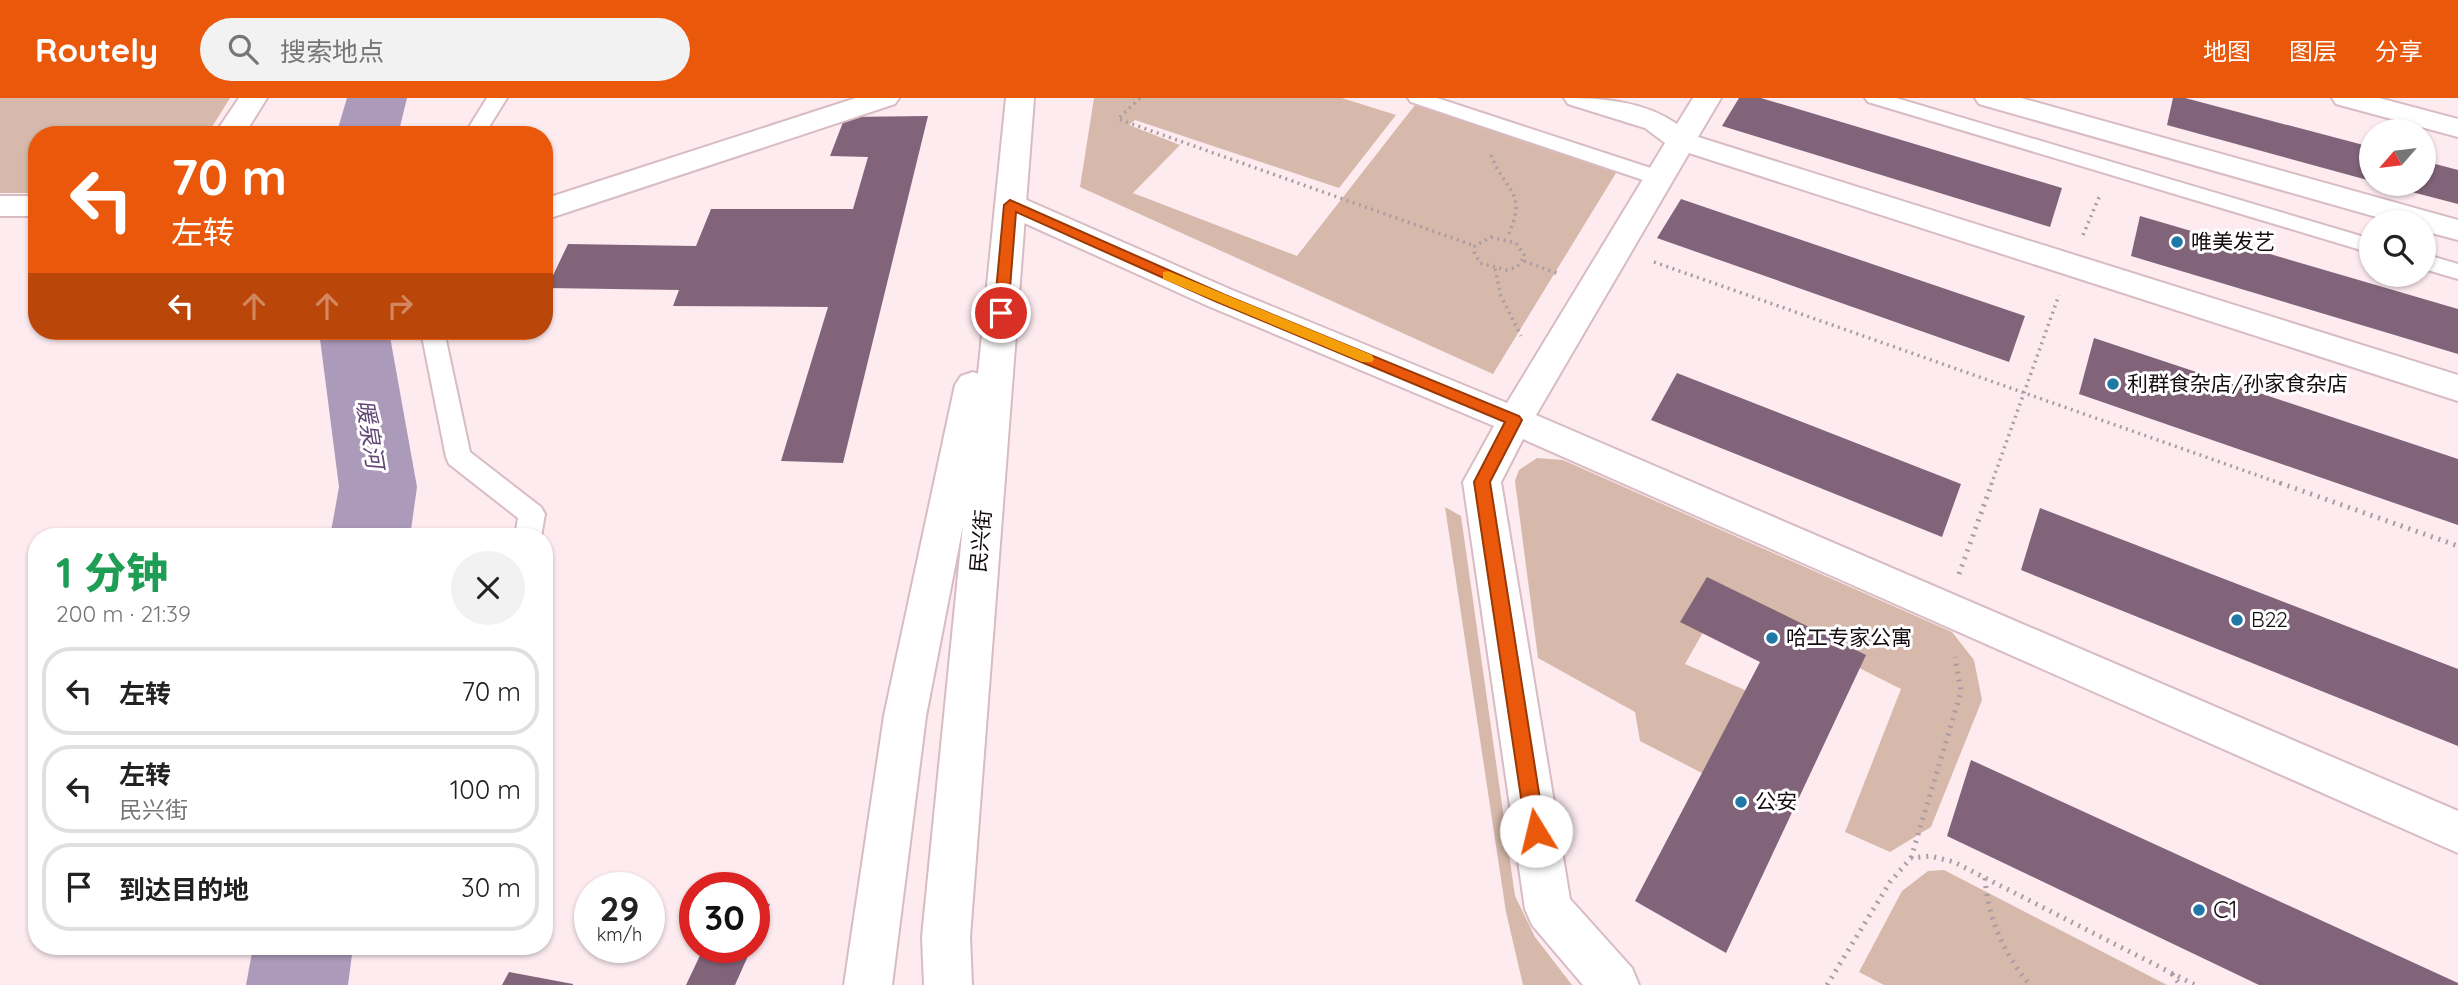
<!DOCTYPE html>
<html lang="zh">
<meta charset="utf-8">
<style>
body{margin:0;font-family:Quicksand,"Noto Sans SC",sans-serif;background:#f2f2f2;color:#222;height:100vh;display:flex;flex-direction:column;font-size:26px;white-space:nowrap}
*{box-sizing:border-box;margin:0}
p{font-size:23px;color:#767676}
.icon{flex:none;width:38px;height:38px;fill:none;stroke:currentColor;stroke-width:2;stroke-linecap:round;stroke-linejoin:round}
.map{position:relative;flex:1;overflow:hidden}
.drawer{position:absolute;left:28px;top:430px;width:525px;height:427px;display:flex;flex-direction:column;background:#fff;border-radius:28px;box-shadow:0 2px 5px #0004}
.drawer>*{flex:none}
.hud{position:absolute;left:28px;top:28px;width:525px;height:214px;border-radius:28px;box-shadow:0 2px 5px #0004;background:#ea580c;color:#fff;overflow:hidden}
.needle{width:46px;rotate:242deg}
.fabs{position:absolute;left:2359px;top:21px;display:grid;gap:14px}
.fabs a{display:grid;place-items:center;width:77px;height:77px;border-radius:50%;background:#fff;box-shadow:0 2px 5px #0004;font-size:35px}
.speed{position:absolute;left:574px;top:774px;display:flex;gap:14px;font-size:35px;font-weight:700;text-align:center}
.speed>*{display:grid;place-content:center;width:91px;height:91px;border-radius:50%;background:#fff;box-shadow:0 2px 5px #0004;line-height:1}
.speed small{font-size:18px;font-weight:400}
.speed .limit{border:10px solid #d22;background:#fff;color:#111}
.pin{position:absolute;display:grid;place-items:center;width:60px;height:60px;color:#fff;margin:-30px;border:4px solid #fff;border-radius:50%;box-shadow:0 2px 7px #0007}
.me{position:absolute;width:77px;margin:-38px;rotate:351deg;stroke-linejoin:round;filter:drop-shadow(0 0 5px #0008)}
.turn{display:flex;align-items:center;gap:24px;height:147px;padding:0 28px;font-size:32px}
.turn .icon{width:91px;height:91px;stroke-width:2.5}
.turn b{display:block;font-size:49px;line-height:60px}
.lanes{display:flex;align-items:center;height:66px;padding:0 28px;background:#0003;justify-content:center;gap:35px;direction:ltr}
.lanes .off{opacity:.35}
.round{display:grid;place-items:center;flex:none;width:74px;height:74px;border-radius:37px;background:#f2f2f2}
.headline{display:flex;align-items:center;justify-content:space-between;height:119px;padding:0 28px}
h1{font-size:42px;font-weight:800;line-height:52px;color:#1e9e55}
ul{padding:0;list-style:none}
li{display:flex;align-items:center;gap:21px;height:88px;margin:0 14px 10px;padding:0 14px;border:4px solid #e0e0e0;border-radius:28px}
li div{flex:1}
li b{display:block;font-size:26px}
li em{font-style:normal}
header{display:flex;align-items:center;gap:42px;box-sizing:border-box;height:98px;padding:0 35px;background:#ea580c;color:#fff}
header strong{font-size:33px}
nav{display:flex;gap:38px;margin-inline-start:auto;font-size:24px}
.search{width:490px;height:63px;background:#f2f2f2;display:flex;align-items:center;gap:18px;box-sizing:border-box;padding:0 24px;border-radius:38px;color:#767676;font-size:26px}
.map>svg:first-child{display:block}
</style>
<header>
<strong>Routely</strong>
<div class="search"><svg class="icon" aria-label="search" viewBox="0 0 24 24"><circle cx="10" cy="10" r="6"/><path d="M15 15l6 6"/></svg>搜索地点</div>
<nav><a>地图</a><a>图层</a><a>分享</a></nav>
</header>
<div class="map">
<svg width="2458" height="887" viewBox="0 0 2458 887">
<rect width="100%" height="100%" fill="#fdebf0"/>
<path fill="#d6b9ab" d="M0 0H230L207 37H37V95H0Z
M1094 0H1342L1396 17 1339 90 1135 22 1129 27 1180 47 1133 95 1297 158 1415 7 1612 70 1616 75 1493 276 1080 89Z
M1537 360 1563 362 1952 534 1974 562 1982 602 1931 729 1890 754 1845 734 1901 591 1722 501 1685 566 1761 599 1725 687 1640 643 1635 614 1538 560 1515 383 1519 372Z
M1445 409 1461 418 1515 798 1535 839 1572 887H1523L1506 814Z
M1944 772 2167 887H1884L1859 874 1902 793 1928 773Z"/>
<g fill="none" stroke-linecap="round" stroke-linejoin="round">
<path fill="#ac9aba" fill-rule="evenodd" d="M347 0H407L398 37H336Z
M319 233H389L417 389 410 439H330L339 389Z
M253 849H353L348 887H246Z"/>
</g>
<path fill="#81647a" d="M1739 0H1761L2062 90 2050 129 1722 28Z
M2173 0H2185L2371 49V83L2167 27Z
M928 18 843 365 781 363 828 209 673 208 679 192 547 190 568 146 696 148 711 111H853L868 59 830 58 845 19Z
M2424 63 2458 72V106L2385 87 2424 86Z
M1681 101 2025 218 2009 264 1657 140Z
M2140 118 2458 211V256L2131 158Z
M2094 240 2458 361V427L2079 296Z
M1677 275 1961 386 1942 439 1651 322Z
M2040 410 2458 571V648L2021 472Z
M1707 479 1866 557 1726 855 1635 803 1760 564 1680 524Z
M1971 662 2458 885V887H2259L1947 738Z
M754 803 770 806 754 843Z
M704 849H752L735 887H686Z
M509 874 573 886V887H502Z"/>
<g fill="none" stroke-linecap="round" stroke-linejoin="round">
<g stroke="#d8bbc3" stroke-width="4">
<path id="lane" d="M487 0H507L484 37H464Z
M1408 0H1437L1666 75 1669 80 1666 85H1652L1411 4Z
M1865 0H1896L2371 141V155L1868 4Z
M2424 156 2458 166V181L2424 171Z
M421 233H444L470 354 541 409 545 416 541 439H515L518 420 449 366 446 359Z"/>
</g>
<g stroke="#d8bbc3" stroke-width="4">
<path id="street" d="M239 0H267L244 37H214Z
M1564 0C1602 0 1644 3 1677 26L1693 0H1721L1698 39 2458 277V303L1689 55 1536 317 2458 713V755L1523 341 1501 384 1570 801 1632 870 1639 887H1583L1532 827 1525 811 1463 384 1494 328 1208 208 1000 114 995 107 1000 100 1011 97 1022 100 1232 192 1507 305 1665 45 1645 30 1568 6Z
M1975 0H2021L2458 122V142L2424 133V124H2394L1979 6Z
M2332 0H2379L2458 21V39L2336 6Z"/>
</g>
<g stroke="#d8bbc3" stroke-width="4">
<path id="secondary" d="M856 0H899L895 6 544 122V101Z
M1006 0H1034L970 839 972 887H924L922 839 963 427 926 618 892 887H844L884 618 955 287 961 278 973 274 978 276Z
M0 98H37V118H0Z"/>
</g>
<path stroke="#ab9ca1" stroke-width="3.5" stroke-dasharray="2 4.5" stroke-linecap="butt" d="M1140 0 1118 21 1475 148
M1491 57C1505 95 1529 92 1507 140
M2083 137 2100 97
M1491 139 1516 145 1525 158 1517 169 1506 172 1480 165 1474 154 1475 148Z
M1524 163 1559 176
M1654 164 2285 387
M1495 171 1501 198 1521 238
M1991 387 2059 197"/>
<path stroke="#ab9ca1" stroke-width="5" stroke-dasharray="2 6" stroke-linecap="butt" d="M2280 385 2458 448
M1959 476 1992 385
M1911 760 1961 594 1955 559
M1985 780C1988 821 2004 856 2030 887
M2172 876 2180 887
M1827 887 1890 784 1911 760 1930 758 1954 764 2195 887"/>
<use href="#lane" fill="#fff" fill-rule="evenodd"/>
<use href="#street" fill="#fff" fill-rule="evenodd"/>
<use href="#secondary" fill="#fff" fill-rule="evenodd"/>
</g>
<path fill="#ea580c" stroke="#983908" stroke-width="2" d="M1010 102 1225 197 1519 318 1522 322 1490 384 1545 733 1542 739 1536 742 1529 739 1526 733 1474 384 1505 324 1215 203 1016 114 1008 215 1006 218H996L994 215 1004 107Z"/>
<path fill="#f59e0b" d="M1168 173 1372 257 1374 261 1372 264H1362L1163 181V174Z"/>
<g fill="#2078a7" stroke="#fff" stroke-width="2.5">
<circle cx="2177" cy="144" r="7"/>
<circle cx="2113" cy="286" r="7"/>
<circle cx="2237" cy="522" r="7"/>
<circle cx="1772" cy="540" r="7"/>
<circle cx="1741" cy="704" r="7"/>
<circle cx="2199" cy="812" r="7"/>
</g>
<g text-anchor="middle" stroke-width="6" stroke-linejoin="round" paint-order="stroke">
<g font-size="21" fill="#150c0f" stroke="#fff" text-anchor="start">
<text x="2191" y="151">唯美发艺</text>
<text x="2127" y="293">利群食杂店/孙家食杂店</text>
<text x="2251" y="529">B22</text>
<text x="1786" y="547">哈工专家公寓</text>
<text x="1755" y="711">公安</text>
</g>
<g font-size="21" fill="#150c0f" stroke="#fff">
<text transform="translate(981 443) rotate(-85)" y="7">民兴街</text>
</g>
<g font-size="23" font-style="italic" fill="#624774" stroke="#fff">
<text transform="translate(370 336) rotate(81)" y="8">暖泉河</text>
</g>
<g font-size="24" fill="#150c0f" stroke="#fff" text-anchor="start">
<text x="2213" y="820">C1</text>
</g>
</g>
</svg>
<div class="fabs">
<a><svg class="needle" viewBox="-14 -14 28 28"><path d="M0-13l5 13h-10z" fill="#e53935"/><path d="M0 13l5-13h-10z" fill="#767676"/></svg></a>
<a><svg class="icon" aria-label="search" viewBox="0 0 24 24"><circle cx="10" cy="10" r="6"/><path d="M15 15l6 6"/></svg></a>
</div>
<div class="speed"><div>29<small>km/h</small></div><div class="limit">30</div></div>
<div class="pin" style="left:1001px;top:215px;background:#d93025"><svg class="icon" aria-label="arrive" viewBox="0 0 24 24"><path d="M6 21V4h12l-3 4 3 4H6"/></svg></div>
<svg class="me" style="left:1536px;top:733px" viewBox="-20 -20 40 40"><circle r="19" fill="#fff"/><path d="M0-13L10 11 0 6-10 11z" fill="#ea580c"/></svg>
<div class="hud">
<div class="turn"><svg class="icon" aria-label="left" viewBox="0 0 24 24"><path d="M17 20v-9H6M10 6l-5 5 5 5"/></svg><div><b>70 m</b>左转</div></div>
<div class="lanes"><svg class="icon" aria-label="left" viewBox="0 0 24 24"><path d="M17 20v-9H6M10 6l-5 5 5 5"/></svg><svg class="icon off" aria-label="ahead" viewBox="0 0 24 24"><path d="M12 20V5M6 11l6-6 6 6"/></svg><svg class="icon off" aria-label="ahead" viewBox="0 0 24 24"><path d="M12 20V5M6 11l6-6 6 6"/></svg><svg class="icon off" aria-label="right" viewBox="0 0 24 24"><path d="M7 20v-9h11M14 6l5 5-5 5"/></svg></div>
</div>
<section class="drawer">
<div class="headline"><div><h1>1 分钟</h1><p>200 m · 21:39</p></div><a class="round"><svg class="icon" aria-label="close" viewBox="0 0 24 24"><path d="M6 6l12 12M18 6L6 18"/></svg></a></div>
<ul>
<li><svg class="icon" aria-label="left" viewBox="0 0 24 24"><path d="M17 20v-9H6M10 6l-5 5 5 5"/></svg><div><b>左转</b></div><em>70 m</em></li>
<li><svg class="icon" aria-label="left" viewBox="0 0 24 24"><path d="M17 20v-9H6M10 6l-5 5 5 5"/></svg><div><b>左转</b><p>民兴街</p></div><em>100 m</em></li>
<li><svg class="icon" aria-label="arrive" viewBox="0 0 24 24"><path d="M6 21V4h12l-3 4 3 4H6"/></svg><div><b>到达目的地</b></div><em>30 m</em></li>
</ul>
</section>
</div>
